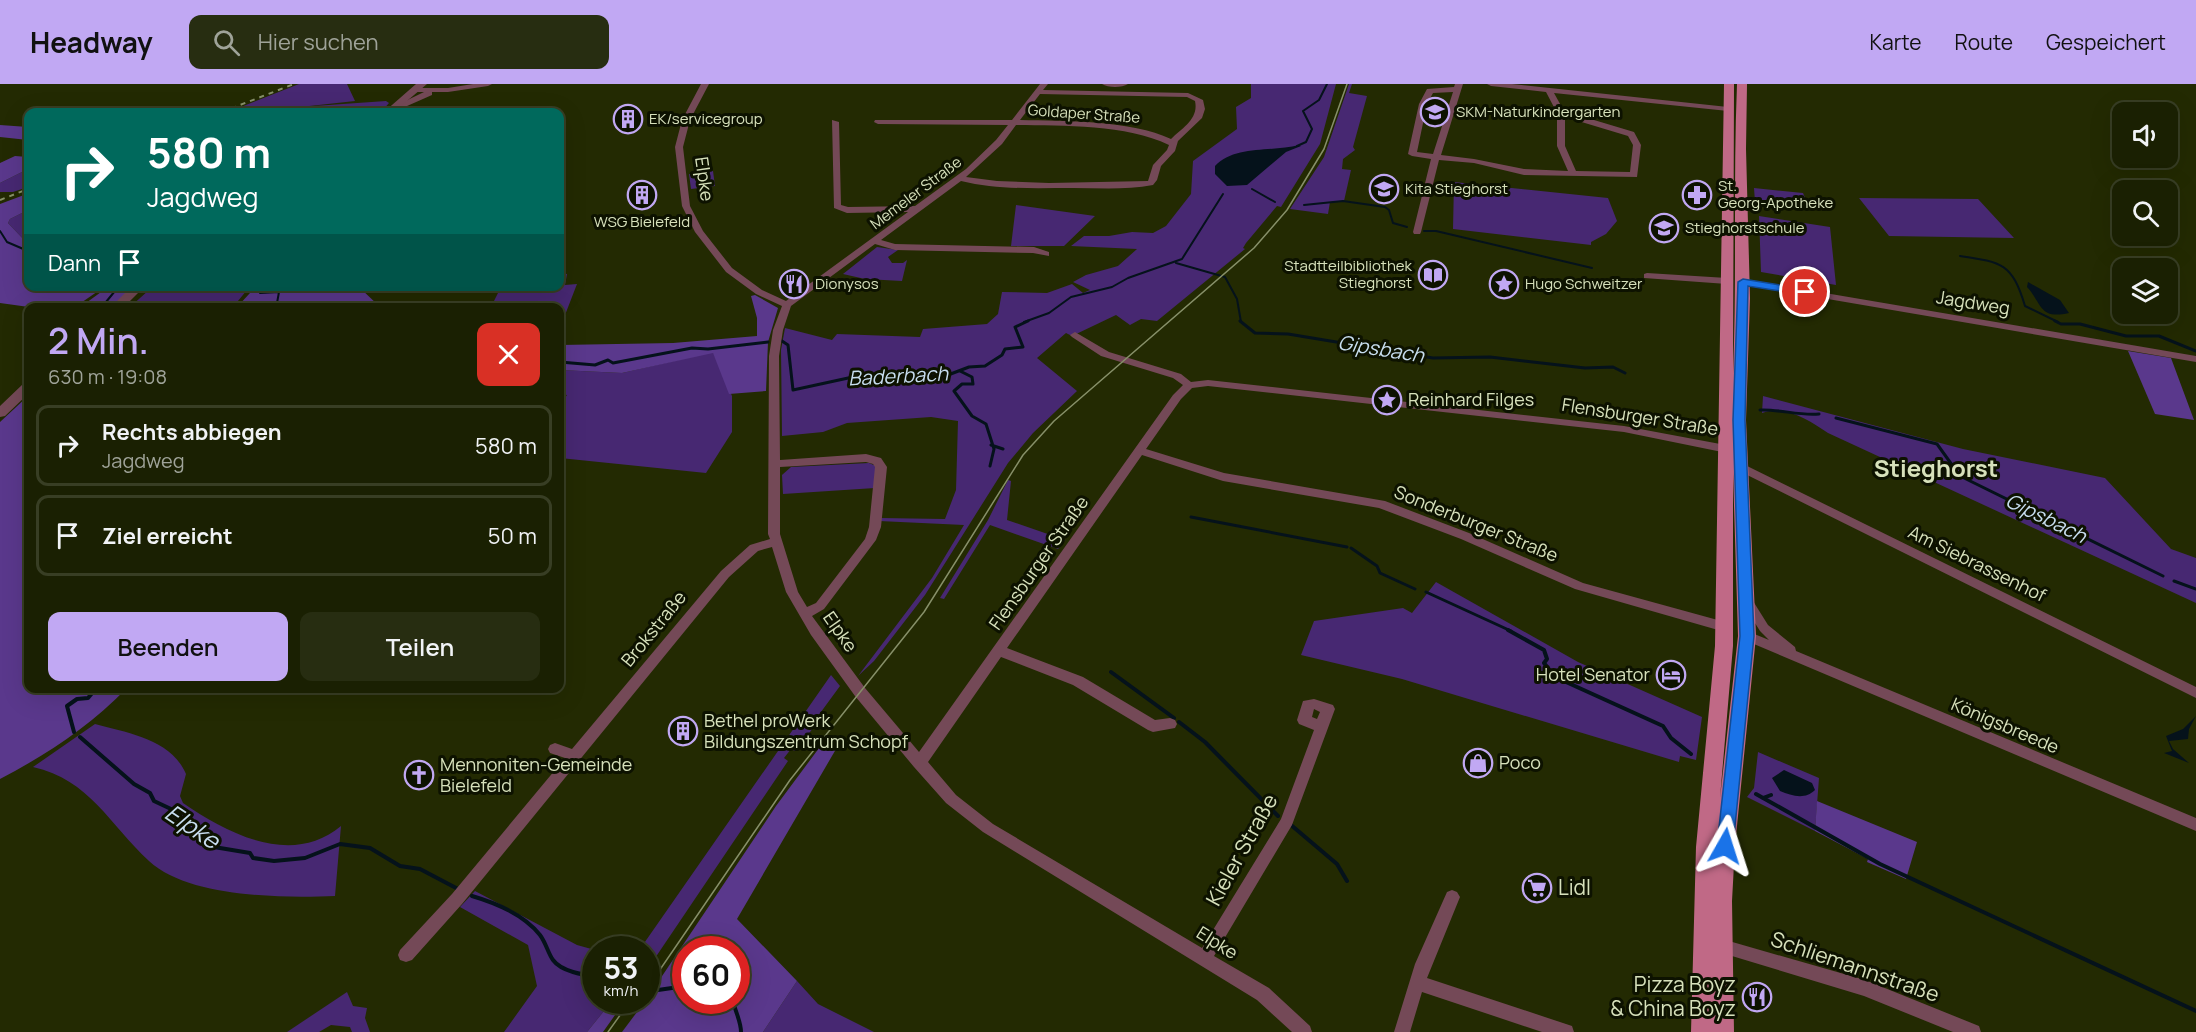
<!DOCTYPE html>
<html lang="de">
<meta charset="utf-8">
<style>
body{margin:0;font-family:Manrope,sans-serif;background:#272d11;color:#f1f3f6;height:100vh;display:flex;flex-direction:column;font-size:22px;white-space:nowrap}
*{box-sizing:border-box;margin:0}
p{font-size:20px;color:#9fa399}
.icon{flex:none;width:33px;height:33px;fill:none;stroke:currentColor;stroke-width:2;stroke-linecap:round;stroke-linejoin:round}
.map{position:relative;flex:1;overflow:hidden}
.panel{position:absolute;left:24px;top:219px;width:540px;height:390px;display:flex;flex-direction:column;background:#1a2002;border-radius:12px;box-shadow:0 6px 24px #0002,0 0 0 2px #383e24}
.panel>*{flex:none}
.hud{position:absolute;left:24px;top:24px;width:540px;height:183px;border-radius:12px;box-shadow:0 6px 24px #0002,0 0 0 2px #383e24;background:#00695c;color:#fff;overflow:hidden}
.controls{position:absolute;left:2112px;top:18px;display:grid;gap:12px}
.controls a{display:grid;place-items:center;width:66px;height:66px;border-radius:12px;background:#1a2002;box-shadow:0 6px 24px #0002,0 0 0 2px #383e24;font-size:30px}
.speed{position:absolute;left:582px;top:852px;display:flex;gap:12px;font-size:30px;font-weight:700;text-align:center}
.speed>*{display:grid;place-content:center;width:78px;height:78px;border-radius:50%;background:#1a2002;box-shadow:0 6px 24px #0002,0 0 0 2px #383e24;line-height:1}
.speed small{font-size:15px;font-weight:400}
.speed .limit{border:9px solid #d22;background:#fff;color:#111}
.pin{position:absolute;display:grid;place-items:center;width:51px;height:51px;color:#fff;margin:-26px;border:3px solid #fff;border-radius:50%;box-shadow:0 2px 6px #0007}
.me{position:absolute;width:66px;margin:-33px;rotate:6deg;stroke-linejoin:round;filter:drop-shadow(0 0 4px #0008)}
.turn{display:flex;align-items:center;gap:21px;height:126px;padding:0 24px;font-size:27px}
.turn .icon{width:78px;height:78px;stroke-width:2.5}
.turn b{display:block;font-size:42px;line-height:51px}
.then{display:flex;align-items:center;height:57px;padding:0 24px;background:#0003;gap:12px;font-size:22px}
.round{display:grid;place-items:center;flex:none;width:63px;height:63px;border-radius:12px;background:#272d11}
.headline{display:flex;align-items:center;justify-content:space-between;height:102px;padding:0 24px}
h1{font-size:36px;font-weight:600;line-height:45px;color:#c1a8f3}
.action{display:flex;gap:12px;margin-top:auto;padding:12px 24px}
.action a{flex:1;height:69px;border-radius:12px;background:#c1a8f3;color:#111;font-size:24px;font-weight:600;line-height:69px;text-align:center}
.action a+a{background:#272d11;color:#f1f3f6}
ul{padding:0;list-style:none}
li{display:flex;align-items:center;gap:18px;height:81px;margin:0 12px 9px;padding:0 12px;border:3px solid #383e24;border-radius:12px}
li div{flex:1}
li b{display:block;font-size:22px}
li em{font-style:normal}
header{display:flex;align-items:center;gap:36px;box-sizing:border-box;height:84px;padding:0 30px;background:#c1a8f3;color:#111}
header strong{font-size:28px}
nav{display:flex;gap:33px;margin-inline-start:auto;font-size:21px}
.search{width:420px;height:54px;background:#272d11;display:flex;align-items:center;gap:15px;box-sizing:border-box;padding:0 21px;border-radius:12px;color:#9fa399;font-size:22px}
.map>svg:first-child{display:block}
</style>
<header>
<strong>Headway</strong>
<div class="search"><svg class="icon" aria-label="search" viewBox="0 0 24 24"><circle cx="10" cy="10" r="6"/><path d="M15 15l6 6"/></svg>Hier suchen</div>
<nav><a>Karte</a><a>Route</a><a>Gespeichert</a></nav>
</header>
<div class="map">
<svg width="2196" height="948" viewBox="0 0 2196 948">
<rect width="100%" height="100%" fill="#232a02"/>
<path fill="#472872" d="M299 0H347L355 17 255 28H228Z
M1251 0H1336L1320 60 1281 123 1277 122 1246 159 1243 164 1245 165 1157 237 1141 235 1130 241 1116 231 1072 252 1066 249 1037 274 1077 307 1033 349 1008 379 925 511 874 577 858 592 932 494 964 441 879 437 880 434 945 435 956 406 958 337 931 333 847 339 823 348 782 352 781 266 785 244 832 256 837 250 920 253 923 245 987 240 998 230 1002 208 1047 209 1072 200 1083 209 1090 206 1073 198 1086 191 1118 182 1137 165 1071 162 1084 152H1109L1132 148 1153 149 1166 142 1191 110 1193 77 1237 45 1236 23 1251 14Z
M1349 0H1352L1349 9 1367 12 1353 63 1355 66 1343 75 1342 85 1351 86 1344 117 1330 118 1328 130 1290 125 1324 73Z
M386 17 389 19 381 28H294L314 22Z
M28 85V103L13 108H0V99Z
M713 87 715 102 691 105 689 90Z
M1454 98 1608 114 1617 137 1606 150 1591 158V161L1453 145Z
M1754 104 1803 109 1809 123 1755 118Z
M1859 114 1978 115 2014 154 1889 152Z
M1016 121 1095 132 1064 162H1011Z
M28 126V160L8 139 10 135Z
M1759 132 1830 143 1836 201 1761 188Z
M877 163 898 166 888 173 892 179H903L907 176 902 197 865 195 843 190Z
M560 189 567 190 565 201 577 200 560 244V224L491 223 501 203 560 202Z
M176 203 246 202 247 206 233 223H130L149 206Z
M713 268 732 312V348L706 389 560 374V321L567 311 560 310V286L622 289Z
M1763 312 1963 365 2105 394 2171 465 2196 474V519L1828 349C1809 336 1785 321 1762 329Z
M869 379 876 382 875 404 783 410 782 391 791 383Z
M1008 396 1011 397 1007 436 1065 456 1058 465 990 441 944 515 940 514 988 436Z
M1436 498 1578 578 1702 633 1696 676 1680 672 1679 678 1402 595 1301 571 1314 537 1403 524 1412 529Z
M831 591 840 602 818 632 821 634 795 667 791 665 784 674 788 677 647 886 646 866 640 865Z
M95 640C128 649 171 655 186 690L180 712 183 719C228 750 292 783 341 742L335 812C283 814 189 814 149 777 109 740 90 696 33 683Z
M1758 668 1819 694 1815 747 1747 713 1754 704Z
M475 807 577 861 595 866 596 916 612 917 587 948H504L537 902 528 861 460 823Z
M797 897 818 920 874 948H763Z
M347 908 353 922 367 924 365 934 370 948H352L350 943 331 941 319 948H287Z"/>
<path fill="#5a388c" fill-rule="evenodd" d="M0 41 28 43V56L0 53Z
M15 72 28 73V85L0 99V79Z
M24 111 28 112V126L10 135 8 139 28 160V202L104 203 75 223 36 224 0 219V120Z
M251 202 359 203 380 223H237L250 209Z
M108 203H134L111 223 79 224Z
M755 211 778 224 768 258 766 307 729 310 713 269 622 289 560 286V261L673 259 757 252V234L751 212Z
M2128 267 2171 274 2194 336 2155 330Z
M28 312V604L126 605C90 642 46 671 0 695V338Z
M825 656 839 660 737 835 797 897 763 948H622L646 916 776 722ZM686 866H736V916H686Z
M1817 717 1917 758 1906 795 1867 778 1868 775 1815 747Z
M612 917H625L603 948H587Z"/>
<path fill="#05121b" d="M1299 61 1301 62 1286 68 1247 101 1227 102 1215 90V82C1234 61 1273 68 1299 61Z
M2028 198 2060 216 2069 229C2039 236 2042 219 2027 203Z
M2196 632 2189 645 2188 655 2169 657 2173 665 2189 679 2164 669 2172 667 2166 652 2183 645Z
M1784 686 1812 699 1815 706C1805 716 1792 712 1780 707L1772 694Z"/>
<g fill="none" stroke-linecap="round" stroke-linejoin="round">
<path stroke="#05121b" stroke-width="2" d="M1297 62 1306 58 1312 45 1303 27 1319 16 1327 0
M1252 105 1275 118
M1304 121 1343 117 1385 123 1389 126 1393 139 1407 143
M0 147 7 158 28 167
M1424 147H1436L1592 184
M1960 172C2002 178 2012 179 2025 222L2058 238
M1176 179 1225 193 1237 215 1241 238
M262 202 260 209 279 208 277 219 280 224
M93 224 106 218 119 202
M1024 238 1049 229 1071 213 1112 203 1128 194 1182 175 1223 110"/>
<path stroke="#05121b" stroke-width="3" d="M1240 237 1255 249 1288 250 1433 274 1490 273 1585 284 1613 283 1625 289
M2055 237 2061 240H2080L2126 252H2159L2196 267
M782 257 788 261 793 306 862 291 872 296 948 291 969 283 985 282 1002 271 1005 265 1023 263 1015 243 1028 237
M560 278 595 281 608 276 613 279 692 264 708 265 768 258
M960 287 972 293 973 300H962L954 307 972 332 986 340 994 365 990 382
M1760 326C1780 325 1799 332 1819 330
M1836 334 1937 360 1960 392 2163 492
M991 361 1003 365
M1191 433 1347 463
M1351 464 1377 482 1380 489 1415 505
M2174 497 2196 505
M1426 508 1511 547"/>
<path stroke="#05121b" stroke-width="4" d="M1508 546 1544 566 1547 575 1544 579 1555 593 1663 642 1671 654 1691 670
M1111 588 1174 634
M1179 638 1205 658 1278 732
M74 648 67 622 77 615 88 614 93 608 89 604
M80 653 134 700 150 709 154 717 171 725 190 745 208 753 214 763 250 769 253 774 274 777 305 774 340 760 370 764 400 782 420 785 458 805
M1756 710 1880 780 2196 927
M1763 714 1771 711
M1291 741 1337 780 1347 797
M472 812C496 819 524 831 540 851 546 859 548 869 553 876 561 887 584 892 596 891
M658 906 686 902
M733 916C735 928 741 937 741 948"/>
<path fill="#744957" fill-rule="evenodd" d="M473 0H492L488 2 448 8H432V11L398 26 391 24 424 8H412V4H448Z
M701 0H709L690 36 683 63 690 122 703 147 732 184 762 206 786 217 908 128 847 129 834 124 832 36 839 38 841 121 848 123 915 122 966 85 996 56 1008 41 878 40 874 38 875 36H1012L1040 0H1048L1043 6 1188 9 1203 16 1205 25 1202 34 1178 57 1175 67 1161 82 1157 96 1153 101C1127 106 1099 104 1073 104 1036 104 997 106 961 97L881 156 895 160 1034 163 1049 168V172L1033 169 895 166 875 160 791 222 783 246 779 272 780 376 866 370 881 374 887 383 881 443 876 456 824 525 812 532 865 604 919 668 1173 311 1183 301 1173 294 1101 272 1072 253 1070 251 1075 248 1109 268 1181 290 1191 298 1208 296 1624 342 1731 362 1732 365 1731 368 1727 369 1624 348 1208 302 1192 304 1181 315 1146 365 1224 389 1385 417 1469 449 1583 499 1725 538 1729 540 1731 543 1729 546 1725 548 1575 505 1461 455 1379 424 1223 397 1142 371 1007 564 1083 593 1155 636 1170 634 1175 636 1177 640 1175 644 1153 648 1148 646 1073 601 1001 573 928 678 956 711 993 740 1202 864 1281 735 1314 646 1299 640 1297 636 1303 617 1314 615 1333 621 1335 625 1292 741 1214 872 1269 904 1310 942 1312 948H1292L1257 916 983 748 946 719 914 683 855 612 811 551 786 508 772 463 758 467 729 493 462 820 412 876 406 878 400 876 398 871 400 866 452 810 565 674 550 669 548 665 550 661 555 659 572 665 721 487 750 461 770 455 768 450 769 272 773 246 782 222 756 210 726 188 695 148 682 122 675 63 682 36ZM1040 10 1187 13 1195 17C1199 35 1182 44 1171 55 1131 36 1065 37 1020 36ZM1016 41C1064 42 1126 40 1169 61L1167 66 1153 81 1148 97 1049 99 997 97 966 93 1002 60ZM866 378 873 380 875 383 869 443 865 455 816 519 807 523 798 508 780 450V383ZM1314 625 1320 628 1317 635 1312 633Z
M1102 0H1128C1122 4 1108 4 1102 0Z
M1455 0H1463L1441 71 1474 75 1524 85 1568 87 1557 62V29L1546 8 1491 2 1487 0H1512L1728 23 1732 25 1728 27 1554 9 1564 27 1634 48 1641 61 1637 93 1524 91 1474 79 1439 76 1421 148 1420 150H1414L1413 148 1431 75 1412 72 1408 70 1419 20 1427 5 1454 3ZM1453 8 1433 70 1417 68 1427 20 1433 9ZM1565 33 1628 52 1633 61 1630 88 1576 87 1565 62Z
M1647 189 1727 194 1732 197 1727 200 1644 194V190Z
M1743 195 2196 272V278L1740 200V196Z
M1741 379 2196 603V614L1737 386 1735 383Z
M1749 515 1753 517 1768 541 1795 563 1796 567 2196 734V747L1742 555 1741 552 1742 549 1747 547 1769 556 1760 547 1743 520 1745 517Z
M1452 806 1457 808 1460 813 1427 894 1566 940 1572 942 1574 948H1542L1422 908 1410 948H1394L1415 880 1447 808Z
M1722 855 1865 896 1979 942 1981 948H1953L1864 912 1722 869 1716 867 1714 862 1716 857Z"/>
<path fill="#744957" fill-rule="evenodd" d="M416 0H427L394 28H384Z
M132 202H145L123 224H110Z
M28 299V310L5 332 0 333V322L23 300Z"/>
<path fill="#c06986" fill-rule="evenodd" d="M1724 0H1734L1733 290C1737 193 1733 97 1737 0H1747L1746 65 1750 214 1746 336 1756 552 1735 762 1732 817 1734 948H1691L1696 763 1715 562ZM1733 388 1738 552 1720 714 1733 562Z"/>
<path stroke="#879069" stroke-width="1.5" d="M646 906 790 696 924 528 1023 371 1054 337 1254 164 1287 126 1324 65 1347 0
M608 948 631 916"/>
<path stroke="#879069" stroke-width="2" stroke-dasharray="5 5" stroke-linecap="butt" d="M222 28 294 0
M0 116 28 105"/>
</g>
<path fill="#1a73e8" stroke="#114b97" stroke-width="1.5" d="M1743 195 1805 205 1810 208 1805 211 1748 202 1745 336 1754 552 1733 762 1731 767 1725 769 1719 767 1717 762 1740 552 1733 336 1738 198Z"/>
<defs>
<g id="school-ring" transform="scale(1.5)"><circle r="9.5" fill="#0d1200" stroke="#c1a8f3" stroke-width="1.5"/><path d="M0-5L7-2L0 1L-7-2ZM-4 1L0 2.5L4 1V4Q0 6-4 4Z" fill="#c1a8f3"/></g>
<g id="building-ring" transform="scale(1.5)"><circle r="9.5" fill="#0d1200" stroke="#c1a8f3" stroke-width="1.5"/><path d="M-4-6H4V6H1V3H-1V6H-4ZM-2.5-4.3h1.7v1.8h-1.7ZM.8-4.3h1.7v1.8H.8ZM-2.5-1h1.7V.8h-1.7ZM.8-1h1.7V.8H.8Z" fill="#c1a8f3"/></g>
<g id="pharmacy-ring" transform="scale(1.5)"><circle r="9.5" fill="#0d1200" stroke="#c1a8f3" stroke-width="1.5"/><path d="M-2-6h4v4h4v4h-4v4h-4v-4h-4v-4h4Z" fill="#c1a8f3"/></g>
<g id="library-ring" transform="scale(1.5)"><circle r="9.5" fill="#0d1200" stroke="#c1a8f3" stroke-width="1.5"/><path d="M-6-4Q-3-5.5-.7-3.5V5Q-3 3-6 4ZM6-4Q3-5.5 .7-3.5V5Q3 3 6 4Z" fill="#c1a8f3"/></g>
<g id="restaurant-ring" transform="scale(1.5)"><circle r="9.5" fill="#0d1200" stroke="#c1a8f3" stroke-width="1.5"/><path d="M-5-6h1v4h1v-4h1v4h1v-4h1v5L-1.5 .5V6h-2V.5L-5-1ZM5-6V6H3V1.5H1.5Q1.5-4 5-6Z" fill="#c1a8f3"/></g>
<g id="sight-ring" transform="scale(1.5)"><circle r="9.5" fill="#0d1200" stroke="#c1a8f3" stroke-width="1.5"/><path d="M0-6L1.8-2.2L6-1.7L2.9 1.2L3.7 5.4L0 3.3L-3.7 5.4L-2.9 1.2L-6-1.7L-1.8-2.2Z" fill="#c1a8f3"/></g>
<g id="hotel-ring" transform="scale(1.5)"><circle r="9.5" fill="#0d1200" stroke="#c1a8f3" stroke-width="1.5"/><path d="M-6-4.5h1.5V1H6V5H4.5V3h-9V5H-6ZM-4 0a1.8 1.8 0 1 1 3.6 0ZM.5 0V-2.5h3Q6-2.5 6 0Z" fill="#c1a8f3"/></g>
<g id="shop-ring" transform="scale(1.5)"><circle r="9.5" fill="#0d1200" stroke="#c1a8f3" stroke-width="1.5"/><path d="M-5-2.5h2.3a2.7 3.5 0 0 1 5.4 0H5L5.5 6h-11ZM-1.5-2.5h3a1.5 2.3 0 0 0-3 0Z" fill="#c1a8f3"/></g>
<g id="church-ring" transform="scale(1.5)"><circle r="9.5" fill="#0d1200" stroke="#c1a8f3" stroke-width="1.5"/><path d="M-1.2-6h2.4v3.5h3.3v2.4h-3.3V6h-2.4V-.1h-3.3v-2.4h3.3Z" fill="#c1a8f3"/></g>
<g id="supermarket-ring" transform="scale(1.5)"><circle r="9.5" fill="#0d1200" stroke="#c1a8f3" stroke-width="1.5"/><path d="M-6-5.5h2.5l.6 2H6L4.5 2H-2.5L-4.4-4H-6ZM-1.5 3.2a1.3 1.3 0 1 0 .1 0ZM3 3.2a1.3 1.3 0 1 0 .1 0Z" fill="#c1a8f3"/></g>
</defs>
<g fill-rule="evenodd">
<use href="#school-ring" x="1435" y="28"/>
<use href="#building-ring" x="628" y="35"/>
<use href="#school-ring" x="1384" y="105"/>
<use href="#building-ring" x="642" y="111"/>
<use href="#pharmacy-ring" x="1697" y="111"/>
<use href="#school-ring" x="1664" y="144"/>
<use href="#library-ring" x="1433" y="191"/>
<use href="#restaurant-ring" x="794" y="200"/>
<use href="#sight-ring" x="1504" y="200"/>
<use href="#sight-ring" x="1387" y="316"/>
<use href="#hotel-ring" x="1671" y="591"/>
<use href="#building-ring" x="683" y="647"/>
<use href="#shop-ring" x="1478" y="679"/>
<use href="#church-ring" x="419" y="691"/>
<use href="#supermarket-ring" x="1537" y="804"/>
<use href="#restaurant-ring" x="1757" y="913"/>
</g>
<g text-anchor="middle" stroke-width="6" stroke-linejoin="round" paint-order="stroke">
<g font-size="15" fill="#d7e1bb" stroke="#0d1200" text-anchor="start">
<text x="1456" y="33">SKM-Naturkindergarten</text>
<text x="649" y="40">EK/servicegroup</text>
<text x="1718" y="107">St.<tspan x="1718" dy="17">Georg-Apotheke</tspan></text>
<text x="1405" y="110">Kita Stieghorst</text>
<text x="642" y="143" text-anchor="middle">WSG Bielefeld</text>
<text x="1685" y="149">Stieghorstschule</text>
<text x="1412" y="187" text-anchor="end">Stadtteilbibliothek<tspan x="1412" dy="17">Stieghorst</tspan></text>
<text x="815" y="205">Dionysos</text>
<text x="1525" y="205">Hugo Schweitzer</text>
</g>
<g font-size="15" fill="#d7e1bb" stroke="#0d1200">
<text transform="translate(1084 30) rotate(4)" y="5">Goldaper Straße</text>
<text transform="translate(916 109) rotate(-37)" y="5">Memeler Straße</text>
</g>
<g font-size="18" fill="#d7e1bb" stroke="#0d1200">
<text transform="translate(704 95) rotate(82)" y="6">Elpke</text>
<text transform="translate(1973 219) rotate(9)" y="6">Jagdweg</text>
<text transform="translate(1640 333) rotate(9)" y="6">Flensburger Straße</text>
<text transform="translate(1476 440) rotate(22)" y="6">Sonderburger Straße</text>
<text transform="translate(1039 479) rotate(-55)" y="6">Flensburger Straße</text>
<text transform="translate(1977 480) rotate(26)" y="6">Am Siebrassenhof</text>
<text transform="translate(654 545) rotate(-51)" y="6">Brokstraße</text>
<text transform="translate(840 548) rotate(55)" y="6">Elpke</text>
<text transform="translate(2005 642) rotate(23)" y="6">Königsbreede</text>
<text transform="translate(1217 859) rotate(32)" y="6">Elpke</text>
</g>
<g font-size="18" fill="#d7e1bb" stroke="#0d1200" text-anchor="start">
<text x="1408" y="322">Reinhard Filges</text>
<text x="1650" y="597" text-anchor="end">Hotel Senator</text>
<text x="704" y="643">Bethel proWerk<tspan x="704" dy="21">Bildungszentrum Schopf</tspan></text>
<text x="1499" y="685">Poco</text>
<text x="440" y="687">Mennoniten-Gemeinde<tspan x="440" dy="21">Bielefeld</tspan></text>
</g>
<g font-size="20" font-style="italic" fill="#c7ddee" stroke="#0d1200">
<text transform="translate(1381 265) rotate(9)" y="7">Gipsbach</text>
<text transform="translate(898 292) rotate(-3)" y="7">Baderbach</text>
<text transform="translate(2046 434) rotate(26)" y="7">Gipsbach</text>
</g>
<g font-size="21" fill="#d7e1bb" stroke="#0d1200">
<text transform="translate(1242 766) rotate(-61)" y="7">Kieler Straße</text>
<text transform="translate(1855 883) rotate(19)" y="7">Schliemannstraße</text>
</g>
<g font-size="21" fill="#d7e1bb" stroke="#0d1200" text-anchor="start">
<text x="1558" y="811">Lidl</text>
<text x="1736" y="908" text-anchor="end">Pizza Boyz<tspan x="1736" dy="24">&amp; China Boyz</tspan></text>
</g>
<g font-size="24" font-weight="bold" fill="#d7e1bb" stroke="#0d1200">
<text x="1936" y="393">Stieghorst</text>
</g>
<g font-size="24" font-style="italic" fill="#c7ddee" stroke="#0d1200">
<text transform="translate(192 743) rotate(34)" y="8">Elpke</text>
</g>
</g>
</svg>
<div class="controls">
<a><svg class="icon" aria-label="sound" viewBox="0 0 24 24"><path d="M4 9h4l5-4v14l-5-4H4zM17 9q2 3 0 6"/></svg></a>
<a><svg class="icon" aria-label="search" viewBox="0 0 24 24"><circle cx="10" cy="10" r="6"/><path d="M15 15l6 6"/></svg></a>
<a><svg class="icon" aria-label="layers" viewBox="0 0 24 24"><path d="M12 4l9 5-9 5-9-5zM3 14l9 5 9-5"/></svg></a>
</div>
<div class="speed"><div>53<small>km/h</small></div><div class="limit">60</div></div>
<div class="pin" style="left:1805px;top:208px;background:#d93025"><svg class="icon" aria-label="arrive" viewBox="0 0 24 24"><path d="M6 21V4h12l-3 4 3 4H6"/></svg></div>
<svg class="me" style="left:1725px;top:762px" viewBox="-20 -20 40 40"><path d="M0-17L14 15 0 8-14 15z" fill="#1a73e8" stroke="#fff" stroke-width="4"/></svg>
<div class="hud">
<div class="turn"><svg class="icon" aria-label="right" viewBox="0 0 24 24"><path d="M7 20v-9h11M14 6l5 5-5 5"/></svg><div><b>580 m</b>Jagdweg</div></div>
<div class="then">Dann<svg class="icon" aria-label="arrive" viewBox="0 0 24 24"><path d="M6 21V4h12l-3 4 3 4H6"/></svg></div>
</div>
<section class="panel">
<div class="headline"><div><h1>2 Min.</h1><p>630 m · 19:08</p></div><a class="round" style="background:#d93025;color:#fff"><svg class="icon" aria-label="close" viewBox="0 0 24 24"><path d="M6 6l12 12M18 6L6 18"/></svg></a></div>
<ul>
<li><svg class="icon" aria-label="right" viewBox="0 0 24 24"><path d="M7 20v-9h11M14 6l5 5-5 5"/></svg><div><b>Rechts abbiegen</b><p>Jagdweg</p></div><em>580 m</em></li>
<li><svg class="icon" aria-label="arrive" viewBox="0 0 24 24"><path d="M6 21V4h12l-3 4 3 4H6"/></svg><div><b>Ziel erreicht</b></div><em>50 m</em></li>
</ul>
<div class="action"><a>Beenden</a><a>Teilen</a></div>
</section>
</div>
